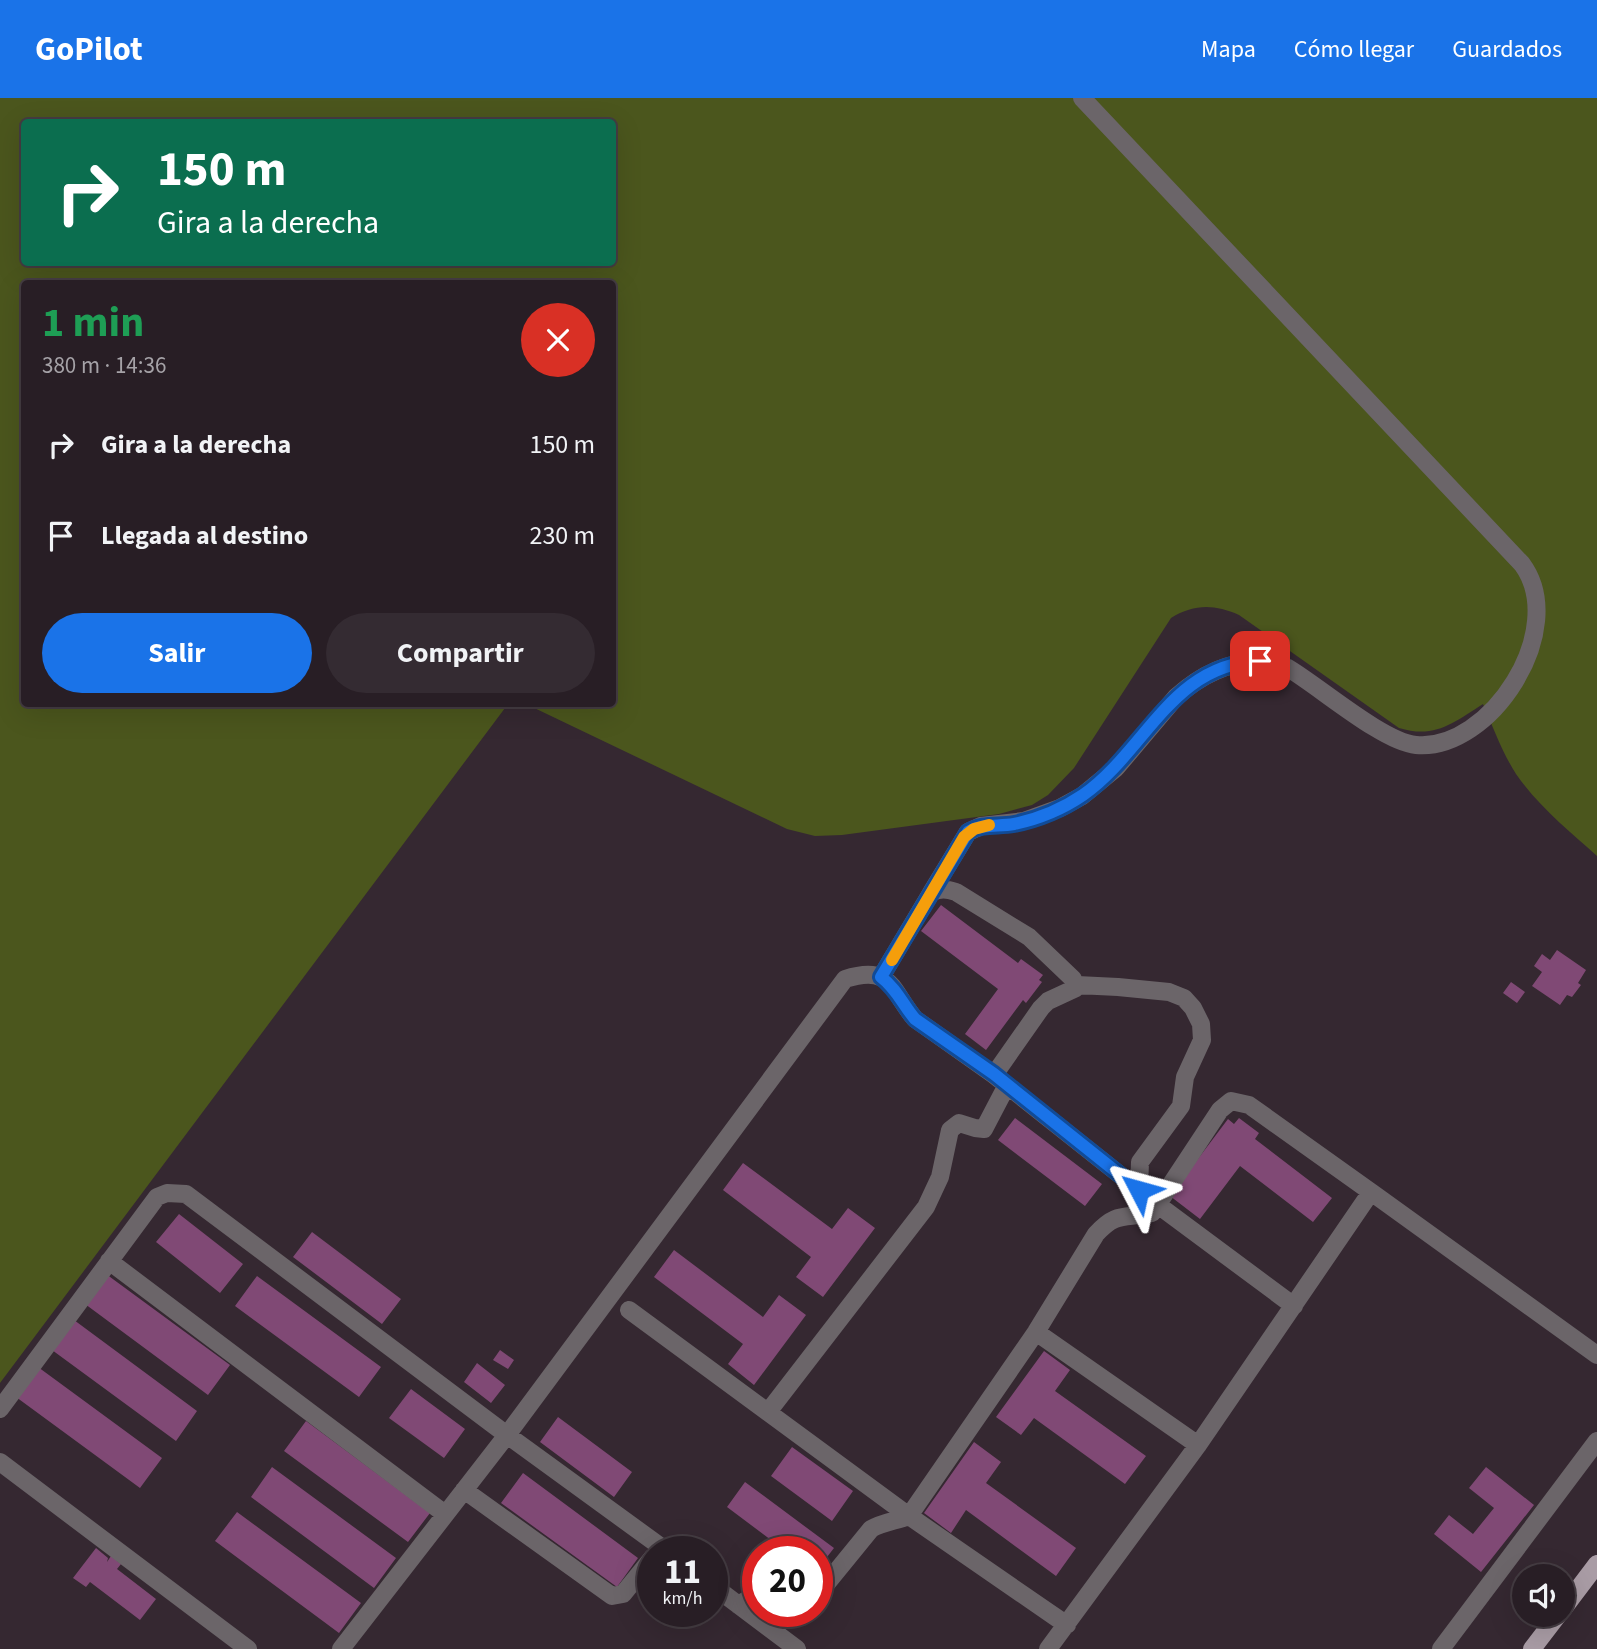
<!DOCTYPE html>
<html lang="es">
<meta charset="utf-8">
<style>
body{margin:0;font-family:"Source Sans 3",sans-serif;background:#342b32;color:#f1f3f6;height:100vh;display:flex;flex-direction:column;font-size:26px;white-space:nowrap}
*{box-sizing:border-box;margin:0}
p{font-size:23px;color:#a5a2a7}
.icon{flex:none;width:38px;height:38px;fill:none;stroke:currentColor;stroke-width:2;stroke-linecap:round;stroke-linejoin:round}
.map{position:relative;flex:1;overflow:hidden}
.drawer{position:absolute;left:21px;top:182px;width:595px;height:427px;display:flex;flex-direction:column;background:#281e25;border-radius:7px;box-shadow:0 7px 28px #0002,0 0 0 2px #443c42}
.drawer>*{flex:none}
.hud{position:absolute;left:21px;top:21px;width:595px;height:147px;border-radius:7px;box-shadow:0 7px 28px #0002,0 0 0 2px #443c42;background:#0b6e4f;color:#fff;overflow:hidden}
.fabs{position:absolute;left:1512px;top:1466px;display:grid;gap:14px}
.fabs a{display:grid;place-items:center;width:63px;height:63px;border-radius:50%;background:#281e25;box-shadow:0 7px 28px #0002,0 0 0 2px #443c42;font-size:35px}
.speed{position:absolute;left:637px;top:1438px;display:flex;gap:14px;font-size:35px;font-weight:700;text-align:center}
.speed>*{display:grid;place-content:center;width:91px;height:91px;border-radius:50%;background:#281e25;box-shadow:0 7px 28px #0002,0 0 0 2px #443c42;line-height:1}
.speed small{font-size:18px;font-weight:400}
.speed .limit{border:10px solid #d22;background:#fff;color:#111}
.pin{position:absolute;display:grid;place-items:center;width:60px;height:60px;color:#fff;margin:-30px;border-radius:14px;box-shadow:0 4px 10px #0006}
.me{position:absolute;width:77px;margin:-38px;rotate:309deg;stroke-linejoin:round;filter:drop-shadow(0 0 5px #0008)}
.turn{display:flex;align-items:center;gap:24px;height:147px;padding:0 21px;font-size:32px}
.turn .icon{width:91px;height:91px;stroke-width:2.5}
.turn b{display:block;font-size:49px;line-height:60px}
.round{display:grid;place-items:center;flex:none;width:74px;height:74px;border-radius:37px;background:#342b32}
.overview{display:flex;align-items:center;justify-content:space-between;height:119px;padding:0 21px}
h1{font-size:42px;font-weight:700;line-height:52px;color:#1e9e55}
.button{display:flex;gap:14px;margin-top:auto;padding:14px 21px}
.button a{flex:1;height:80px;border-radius:42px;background:#1a73e8;color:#fff;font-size:28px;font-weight:700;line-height:80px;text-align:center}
.button a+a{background:#342b32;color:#f1f3f6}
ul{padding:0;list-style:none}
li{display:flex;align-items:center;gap:21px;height:91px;padding:0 21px}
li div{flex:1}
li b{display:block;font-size:26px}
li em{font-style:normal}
header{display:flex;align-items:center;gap:42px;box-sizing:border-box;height:98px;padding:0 35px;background:#1a73e8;color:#fff}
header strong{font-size:33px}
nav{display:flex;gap:38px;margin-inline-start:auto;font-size:24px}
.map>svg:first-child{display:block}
</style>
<header>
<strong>GoPilot</strong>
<nav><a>Mapa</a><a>Cómo llegar</a><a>Guardados</a></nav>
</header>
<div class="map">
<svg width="1597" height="1551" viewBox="0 0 1597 1551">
<rect width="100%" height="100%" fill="#352831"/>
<path fill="#4b561d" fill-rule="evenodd" d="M0 0H1597V758C1569 733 1538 708 1516 676 1502 654 1493 629 1483 606 1453 625 1435 641 1399 630L1239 517C1214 506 1194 506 1171 520L1074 670 1048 697 1032 707 999 716 842 737 815 738 787 731 526 606H612V186H24V606H508L0 1285ZM24 24H612V164H24Z"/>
<path fill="#804975" d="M941 807 1018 865 1021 861 1043 877 1039 882 1042 884 1026 905 1023 902 986 952 965 936 998 891 921 833Z
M1557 852 1586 872 1578 885 1581 887 1572 899 1567 897 1560 907 1532 888 1542 874 1534 868 1542 856 1550 862Z
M1511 884 1525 894 1517 905 1503 895Z
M1015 1020 1102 1086 1085 1108 998 1042Z
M1239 1020 1259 1035 1255 1041 1332 1100 1313 1124 1240 1068 1200 1121 1170 1098 1228 1021 1234 1026Z
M743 1065 832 1131 848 1110 875 1130 823 1199 796 1179 811 1159 723 1092Z
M179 1116 243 1166 220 1195 156 1144Z
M312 1134 401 1201 382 1226 293 1159Z
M674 1152 763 1219 779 1197 806 1217 754 1287 728 1266 743 1246 654 1179Z
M106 1176 230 1267 208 1297 85 1206Z
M257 1178 381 1269 359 1299 235 1208Z
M74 1222 197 1313 176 1343 52 1252Z
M500 1252 514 1262 508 1271 493 1262Z
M1044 1253 1070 1272 1055 1293 1146 1358 1125 1386 1034 1320 1021 1337 996 1319Z
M477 1265 505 1287 491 1305 464 1284Z
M38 1269 162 1360 140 1390 16 1299Z
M411 1291 465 1331 444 1360 389 1320Z
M558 1319 632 1374 614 1399 540 1344Z
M306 1323 430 1415 408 1444 284 1353Z
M974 1344 1001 1364 986 1385 1076 1450 1056 1478 966 1412 951 1435 924 1415Z
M792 1349 853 1393 832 1423 771 1378Z
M272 1369 396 1460 374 1490 251 1399Z
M1486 1369 1534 1407 1481 1474 1434 1436 1449 1417 1473 1436 1494 1410 1469 1390Z
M523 1375 638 1460 617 1489 501 1405Z
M745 1384 834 1450 817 1472V1454H787L727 1409Z
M237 1414 361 1505 339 1535 215 1443Z
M96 1450 108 1460 107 1464 111 1458 121 1466 117 1471 156 1501 140 1522 90 1484 86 1489 73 1480Z"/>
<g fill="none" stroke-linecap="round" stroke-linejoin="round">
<path stroke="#6b6569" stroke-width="18" d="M931 795 968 734 981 728 1024 723 1060 710 1082 698 1116 670 1176 599C1209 570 1246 555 1288 570 1320 589 1383 644 1416 647 1490 654 1570 531 1522 466L1082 0
M881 879 931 795C940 790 947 791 956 794L1029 839 1073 881 1076 890 1048 903 1041 910 994 977
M1077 887 1118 889 1169 894 1184 900 1193 910 1201 926 1202 942 1185 979 1181 1008 1140 1064 1139 1092
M1371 1094 1597 1257
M109 1163 445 1416
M629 1212 909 1418 1067 1527
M1036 1234 1198 1347
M0 1311 157 1099 167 1095 186 1096 507 1337 668 1454
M768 1314 926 1109 940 1079 950 1032 959 1025 975 1030 984 1031 1007 987
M0 1364 248 1551
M464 1392 612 1498 623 1496 653 1459
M712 1487 797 1551
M817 1488 827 1485 871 1431C883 1424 896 1423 909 1418L1036 1234 1096 1136C1117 1113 1124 1121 1152 1115L1220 1012 1231 1003 1249 1007 1371 1094 1198 1347 1048 1551
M738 1507 758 1496
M341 1551 507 1337 845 881C893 866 891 893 915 921L994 977 1158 1107 1294 1208
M1441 1551 1597 1343"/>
<path stroke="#a99ca5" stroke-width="18" d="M1563 1511 1597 1466
M1532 1551 1558 1517"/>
</g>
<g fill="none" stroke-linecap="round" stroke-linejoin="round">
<g stroke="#114b97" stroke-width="18">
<path id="route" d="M1139 1092 994 976 915 921C903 907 897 891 881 879L968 734C983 725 998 729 1014 726 1038 721 1064 710 1083 697 1146 653 1172 565 1260 563"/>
</g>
<use href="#route" stroke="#1a73e8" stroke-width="12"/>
<path stroke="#f59e0b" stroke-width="12" d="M892 862 964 739 974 731 989 727"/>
</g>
</svg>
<div class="fabs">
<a><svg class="icon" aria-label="sound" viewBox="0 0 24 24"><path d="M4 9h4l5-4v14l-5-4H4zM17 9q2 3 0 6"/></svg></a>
</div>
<div class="speed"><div>11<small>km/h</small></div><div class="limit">20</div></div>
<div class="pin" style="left:1260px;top:563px;background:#d93025"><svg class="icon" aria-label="arrive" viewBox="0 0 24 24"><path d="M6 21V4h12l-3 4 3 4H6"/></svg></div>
<svg class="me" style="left:1139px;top:1092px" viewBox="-20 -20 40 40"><path d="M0-17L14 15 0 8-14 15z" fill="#1a73e8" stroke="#fff" stroke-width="4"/></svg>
<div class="hud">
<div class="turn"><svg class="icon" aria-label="right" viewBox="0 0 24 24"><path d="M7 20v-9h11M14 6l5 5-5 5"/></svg><div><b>150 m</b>Gira a la derecha</div></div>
</div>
<section class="drawer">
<div class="overview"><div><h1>1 min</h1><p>380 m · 14:36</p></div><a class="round" style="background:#d93025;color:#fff"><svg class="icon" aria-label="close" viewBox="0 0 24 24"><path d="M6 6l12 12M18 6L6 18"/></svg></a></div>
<ul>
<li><svg class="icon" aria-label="right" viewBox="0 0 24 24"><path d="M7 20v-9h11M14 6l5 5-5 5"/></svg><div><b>Gira a la derecha</b></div><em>150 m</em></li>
<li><svg class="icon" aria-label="arrive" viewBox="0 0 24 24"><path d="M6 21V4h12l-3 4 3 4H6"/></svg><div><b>Llegada al destino</b></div><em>230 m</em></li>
</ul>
<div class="button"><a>Salir</a><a>Compartir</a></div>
</section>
</div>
